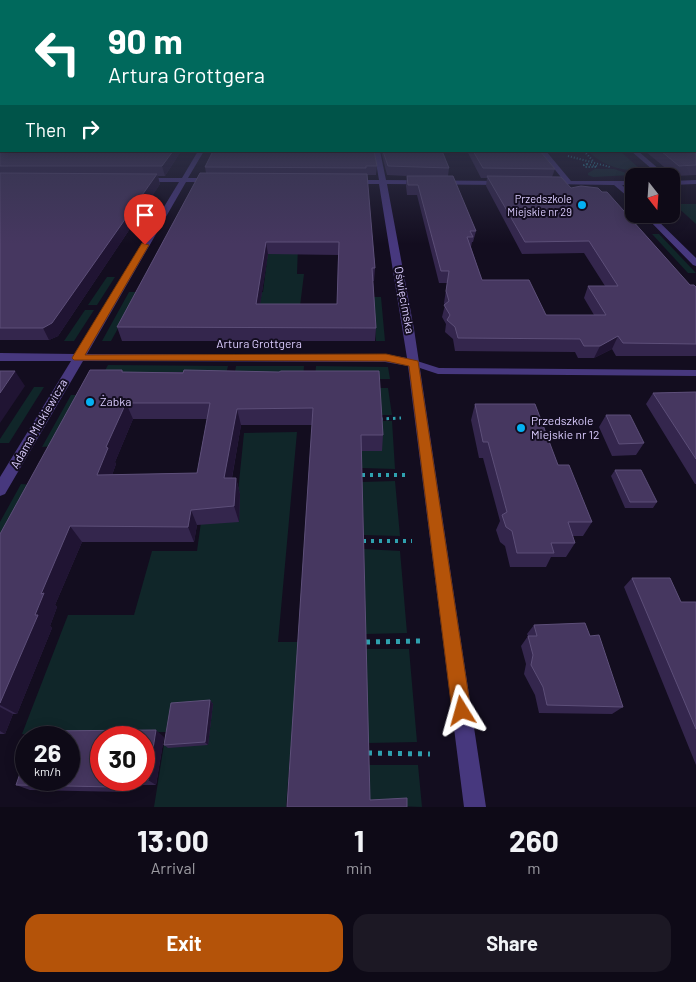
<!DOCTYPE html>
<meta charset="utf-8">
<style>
body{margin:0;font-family:Barlow,sans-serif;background:#1c1824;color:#f1f3f6;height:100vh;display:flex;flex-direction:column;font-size:19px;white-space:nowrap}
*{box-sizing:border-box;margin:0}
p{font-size:16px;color:#9b9aa1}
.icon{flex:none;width:28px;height:28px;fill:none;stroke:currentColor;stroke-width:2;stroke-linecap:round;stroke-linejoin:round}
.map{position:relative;height:807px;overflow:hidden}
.sheet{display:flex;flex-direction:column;background:#0e0a17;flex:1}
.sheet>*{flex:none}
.top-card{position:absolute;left:0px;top:0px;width:696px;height:152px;box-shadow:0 2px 12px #0003,0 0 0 1px #2e2b36;background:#00695c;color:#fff;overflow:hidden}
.needle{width:32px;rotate:163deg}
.buttons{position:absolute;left:625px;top:168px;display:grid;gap:10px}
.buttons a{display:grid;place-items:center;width:55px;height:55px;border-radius:10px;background:#0e0a17;box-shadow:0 2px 12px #0003,0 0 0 1px #2e2b36;font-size:25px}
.speed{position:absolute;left:15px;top:726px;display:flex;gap:10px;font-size:25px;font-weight:700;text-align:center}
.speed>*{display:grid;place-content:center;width:65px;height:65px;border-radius:50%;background:#0e0a17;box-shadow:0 2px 12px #0003,0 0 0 1px #2e2b36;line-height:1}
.speed small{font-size:12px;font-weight:400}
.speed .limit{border:8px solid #d22;background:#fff;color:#111}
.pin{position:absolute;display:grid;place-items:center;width:42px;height:42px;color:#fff;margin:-51px -21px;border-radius:50% 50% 50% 0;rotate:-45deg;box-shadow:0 0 5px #0007}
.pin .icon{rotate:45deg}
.me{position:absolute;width:55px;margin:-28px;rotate:352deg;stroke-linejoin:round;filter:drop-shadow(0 0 4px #0008)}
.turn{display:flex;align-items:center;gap:18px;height:105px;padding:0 25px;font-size:22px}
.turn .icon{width:65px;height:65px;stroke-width:2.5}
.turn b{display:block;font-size:35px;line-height:42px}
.then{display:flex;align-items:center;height:48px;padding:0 25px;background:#0003;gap:10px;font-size:19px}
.eta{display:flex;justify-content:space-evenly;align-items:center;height:85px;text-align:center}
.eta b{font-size:30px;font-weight:700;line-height:35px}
.primary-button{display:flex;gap:10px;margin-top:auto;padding:10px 25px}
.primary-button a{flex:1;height:58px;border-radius:15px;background:#b45309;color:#fff;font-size:20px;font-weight:700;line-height:58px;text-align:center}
.primary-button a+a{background:#1c1824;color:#f1f3f6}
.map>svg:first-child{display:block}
</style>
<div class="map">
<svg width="696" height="807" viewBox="0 0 696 807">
<rect width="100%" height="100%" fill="#130d1f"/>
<path fill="#102629" d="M588 151H620L640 169C623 173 600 164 588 151Z
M595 169H614L632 175 593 177 588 175V173Z
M674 204H696V224Z
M652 234H659L696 273H688Z
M298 246 297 274H304L299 314H210L217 293 263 292 267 260 264 259 265 251Z
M107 277H115L97 305H88Z
M129 292H138L111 341H102Z
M373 297H381L385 341H376Z
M85 310H94L74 341H64Z
M108 365 228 366 225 378H101Z
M236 366H304L303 379 234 378Z
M316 366 388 367 390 379H315Z
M34 387H44L9 443H0V439Z
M379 388H388L392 415H380Z
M71 395H82L54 446 42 447Z
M381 421H392L395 469 362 468 361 451H382Z
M297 432 278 642H299L286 807H154L166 732 22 734 68 615H134L152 551H197L205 493 238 492 244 433Z
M395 481 400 536 364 535 362 482Z
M21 484 34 485 0 545V522Z
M364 549 400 551 407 633 366 634Z
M366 649H409L417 742 368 743Z
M369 765H418L422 807 370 805Z"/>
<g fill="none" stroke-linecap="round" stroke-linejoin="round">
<path stroke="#2fa1af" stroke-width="2" stroke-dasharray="1 2" stroke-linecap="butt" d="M584 151 594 162
M568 156 610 167
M587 164 596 166 597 167H585L584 165Z"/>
<path stroke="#2fa1af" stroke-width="3" stroke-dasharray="2.5 4" stroke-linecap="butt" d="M380 419 401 418"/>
<path stroke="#2fa1af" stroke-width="4" stroke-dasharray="3 5" stroke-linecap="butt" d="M362 475H406
M363 541H412"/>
<path stroke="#2fa1af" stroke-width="5" stroke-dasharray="4 6" stroke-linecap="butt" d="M366 642 421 641
M368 753 430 754"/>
<path fill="#47387e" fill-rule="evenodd" d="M414 360 439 368 696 370V376L438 374 411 365 409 363 411 361Z"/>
<path fill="#47387e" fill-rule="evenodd" d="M198 151H204L188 178H214L217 180 214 182H186L87 354H385L407 358 379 184H351L348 182 351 180H379L374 151H380L386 180 504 181 507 183 504 185 387 184 414 329 486 807H464L408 366 385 362 83 361 5 494 0 496V477L71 361H0V353L75 354 179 182H141L138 180 141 178H182Z
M540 151H546L571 181H634V185H622L634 196V202L614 185 549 184V182L564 181Z
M631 151H638L667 176H660Z
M696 180V184L671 185V181Z
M643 214H651L696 258V266L693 265Z"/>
</g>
<path fill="#34264d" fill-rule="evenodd" d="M696 131V175L675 176 645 151H695Z
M0 148 181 151 165 176H158L160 184 58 336 49 340H0Z
M381 151H442L449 168 448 176 476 231 473 242H472L471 247 482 280 546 315H594L584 298 588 286H605L584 253 522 254 486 186 487 178H481L467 151H540L555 169 552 177 571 188 690 285 696 287V356H616L612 349 594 358H578L575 352 455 351 453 339 445 332 446 324 442 317 445 305 444 303 447 283H439L417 195H407L406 186 407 176 387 175Z
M377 166 376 175H367L375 268 374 281H373L376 328 375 341H122L117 327 206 173 205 167ZM268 254 338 255 337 304H260Z
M122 370 123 372H279L383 435 382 451H362L287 807 312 425H241L232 478H236L240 494 239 522 197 525 194 542H82L55 605 57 607 50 626 52 628 17 714H13L5 734H0V534ZM133 419H207L197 473 112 475 116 464 115 462Z
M696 392V484H695L646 404 653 393Z
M475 404 558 465 592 522 583 536H573L575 543 566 557H551L546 567H510L505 546 500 542 496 530 500 521 483 458H479L471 420Z
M606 415 644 443 636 455 612 456 599 427Z
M615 470 657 502 653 508H625L611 476Z
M632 578 681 602H696V765L624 587Z
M534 625 590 636 623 707 612 714 539 713 535 695 524 674 526 664 521 646 528 636 527 634Z
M210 700 213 704 208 745 168 748 164 745Z
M164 737 156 785H127L125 792 30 790 16 785Z"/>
<path fill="#201433" d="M173 151H181L165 176 162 166Z
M157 174 160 184 58 336 49 340 43 328Z
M266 242 268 254 258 318 256 304Z
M618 336 612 349 594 358 600 346Z
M15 371 25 386 0 423V393Z
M126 403 133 419 115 462 116 464 106 491 97 475 106 447Z
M237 409 241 425 229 494 224 478Z
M236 478 240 494 239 522 234 506Z
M191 510 197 525 194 542 188 527Z
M70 526 82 542 55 605 57 607 50 626 52 628 17 714 0 705V703L35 615 41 594Z
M210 700 213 704 208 745 205 742Z
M0 707 13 714 5 734 0 731Z
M156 730 164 737 156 785 148 780Z
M117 780 127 785 125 792 115 787Z"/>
<path fill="#463760" stroke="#5d4f79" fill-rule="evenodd" d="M695 131H696V165L679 166 661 151H695Z
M1 147V151H173L162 166H0V148Z
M213 151H374L377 166H366V168L205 167Z
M383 151H442L449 168 388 166Z
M473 151H540L555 169 483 168Z
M0 173 157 174 52 323 43 328H0Z
M200 173 367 174 375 268H372L376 328 117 327ZM266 242H339L337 304H256Z
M407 176H453L476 231H470L473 237H467L482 280H529L546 315H606L588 286H618L589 241 525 242 487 176 561 177 571 188 581 186 598 188 602 192H607L690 285H694L696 287V344L623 343 618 336 600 346H584L580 339 458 338 455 327 447 320 450 315 444 305 449 301 446 291 449 271H441L418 185H408Z
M90 370H122V372L183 373 184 370 279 372 281 371H379L383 435H361L370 800 407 798V807H287L313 408 237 409 224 478H236L234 506 191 510 188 527 70 526 41 594 44 593 35 615H38L0 703V534ZM126 403H210L197 473 97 475 108 448 106 447Z
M0 371H15L0 393Z
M696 392V459L653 393Z
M475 404H535L558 465H569L592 522H568L575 543H551L554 553H517L512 531 506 527 502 515 507 512 488 442H483Z
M606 415H630L644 443 619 444Z
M615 470H641L657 502H630Z
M632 578H670L681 602H696V729Z
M585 623 590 636 599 635 623 707 547 705 543 687 531 665 533 655 528 636H537L534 625Z
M210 700 205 742 164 745 171 703Z
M156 730 148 780H144V738H101V780H136H117L115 787 16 785 26 756V780H69V738H33L36 731Z"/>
<linearGradient id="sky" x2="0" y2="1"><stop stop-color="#0a0711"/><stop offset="0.54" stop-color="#33354d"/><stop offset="1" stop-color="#33354d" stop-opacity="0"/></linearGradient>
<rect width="696" height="244" fill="url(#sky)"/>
<path fill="#b45309" stroke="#753606" d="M142 243 149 245 85 355 386 354 418 361 471 711 468 718 462 721 455 718 452 711 409 366 386 361 74 360 72 358Z"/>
<g fill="#04b1f2" stroke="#130d1f" stroke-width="2">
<circle cx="582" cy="205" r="5"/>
<circle cx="90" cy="402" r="5"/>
<circle cx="521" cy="428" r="5"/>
</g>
<g text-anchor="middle" stroke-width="4" stroke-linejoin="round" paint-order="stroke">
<g font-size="11" fill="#daccfe" stroke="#130d1f" text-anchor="end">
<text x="572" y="203">Przedszkole<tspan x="572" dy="13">Miejskie nr 29</tspan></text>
</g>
<g font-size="12" fill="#daccfe" stroke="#130d1f">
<text transform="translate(404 300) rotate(80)" y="4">Oświęcimska</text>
<text x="259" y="348">Artura Grottgera</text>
<text transform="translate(39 424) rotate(-60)" y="4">Adama Mickiewicza</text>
</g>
<g font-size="12" fill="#daccfe" stroke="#130d1f" text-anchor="start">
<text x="100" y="406">Żabka</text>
<text x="531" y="425">Przedszkole<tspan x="531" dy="14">Miejskie nr 12</tspan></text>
</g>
</g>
</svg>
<div class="buttons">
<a><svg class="needle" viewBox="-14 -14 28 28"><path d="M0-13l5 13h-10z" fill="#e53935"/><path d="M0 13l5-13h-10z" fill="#9b9aa1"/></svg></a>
</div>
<div class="speed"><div>26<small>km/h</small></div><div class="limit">30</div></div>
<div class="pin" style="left:145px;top:245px;background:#d93025"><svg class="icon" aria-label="arrive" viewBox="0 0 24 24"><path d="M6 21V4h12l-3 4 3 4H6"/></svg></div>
<svg class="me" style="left:462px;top:711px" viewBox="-20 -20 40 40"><path d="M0-17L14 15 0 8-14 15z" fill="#b45309" stroke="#fff" stroke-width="4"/></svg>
<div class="top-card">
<div class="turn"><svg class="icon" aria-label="left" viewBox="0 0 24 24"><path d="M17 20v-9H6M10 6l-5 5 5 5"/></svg><div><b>90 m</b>Artura Grottgera</div></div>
<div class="then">Then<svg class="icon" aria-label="right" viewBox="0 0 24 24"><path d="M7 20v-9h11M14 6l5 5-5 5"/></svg></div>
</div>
</div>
<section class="sheet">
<div class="eta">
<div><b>13:00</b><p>Arrival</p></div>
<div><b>1</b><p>min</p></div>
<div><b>260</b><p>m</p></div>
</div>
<div class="primary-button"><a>Exit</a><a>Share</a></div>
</section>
